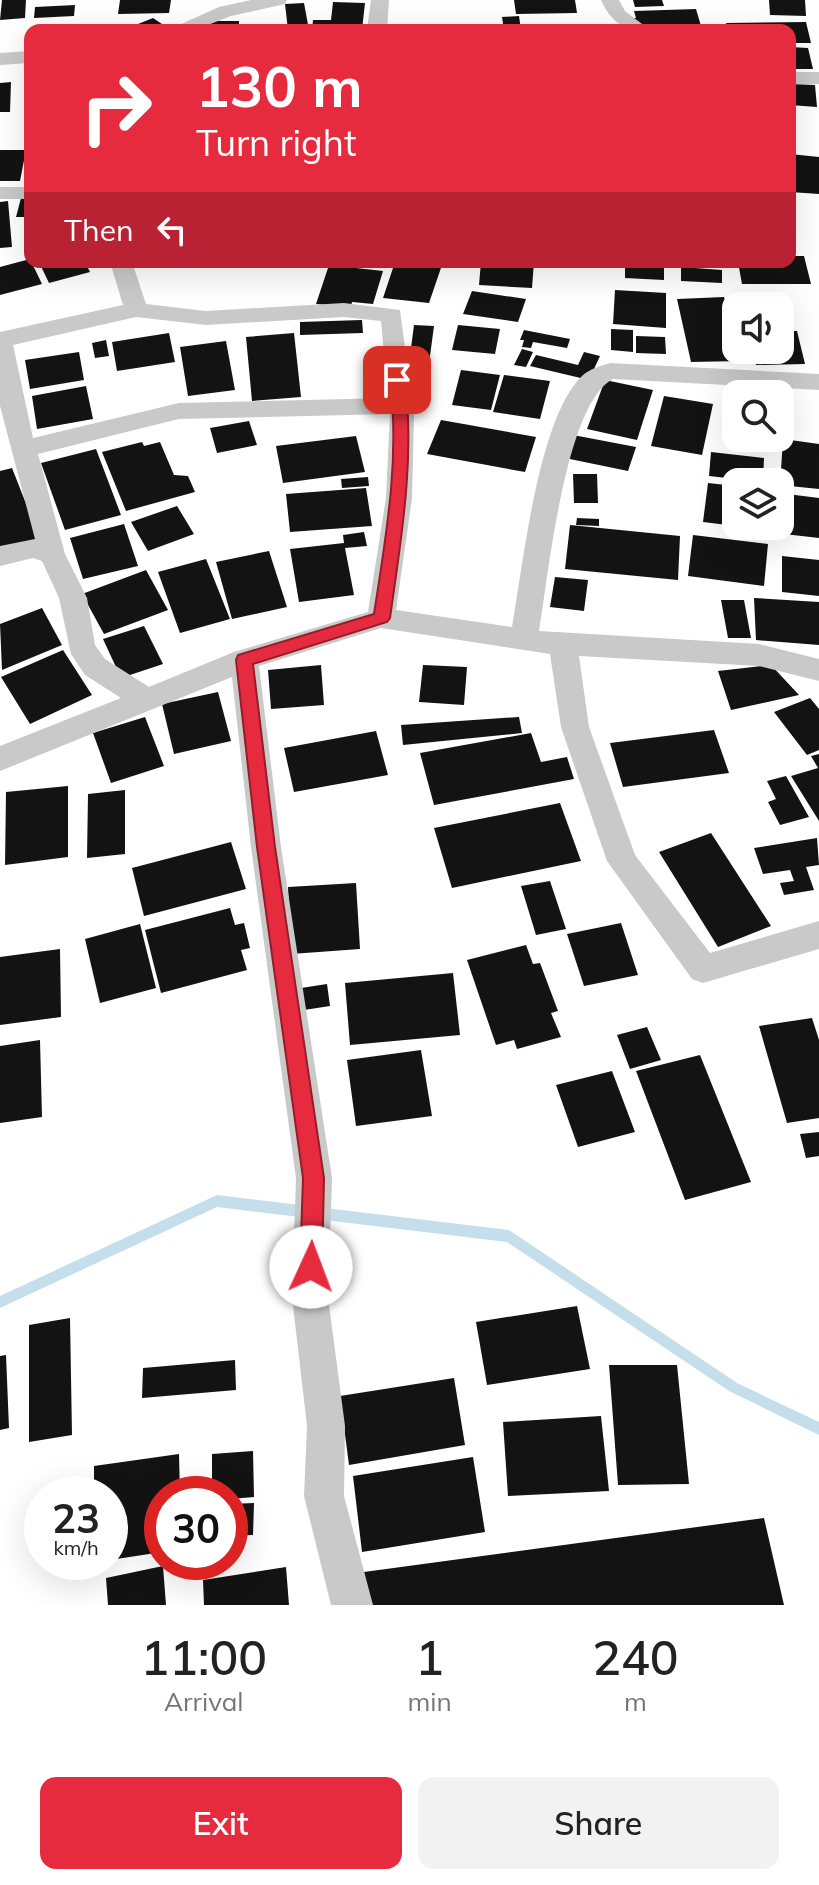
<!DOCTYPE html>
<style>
body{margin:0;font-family:Mulish,sans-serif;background:#f2f2f2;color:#222;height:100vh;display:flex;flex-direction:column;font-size:30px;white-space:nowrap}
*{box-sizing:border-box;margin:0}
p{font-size:26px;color:#767676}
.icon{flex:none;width:44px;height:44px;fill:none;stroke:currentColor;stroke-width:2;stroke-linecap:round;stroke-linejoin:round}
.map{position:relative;height:1605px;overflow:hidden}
.sheet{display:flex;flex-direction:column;background:#fff;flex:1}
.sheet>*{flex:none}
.hud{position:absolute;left:24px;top:24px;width:772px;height:244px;border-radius:16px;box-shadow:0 8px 32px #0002;background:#e72b3f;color:#fff;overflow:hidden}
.controls{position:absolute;left:722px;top:292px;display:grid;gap:16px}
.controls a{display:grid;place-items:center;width:72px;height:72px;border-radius:16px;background:#fff;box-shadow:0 8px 32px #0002;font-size:40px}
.speed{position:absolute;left:24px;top:1476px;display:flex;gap:16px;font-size:40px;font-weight:700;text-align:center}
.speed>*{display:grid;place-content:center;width:104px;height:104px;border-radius:50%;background:#fff;box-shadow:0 8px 32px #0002;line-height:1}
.speed small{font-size:20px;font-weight:400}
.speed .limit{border:12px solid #d22;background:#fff;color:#111}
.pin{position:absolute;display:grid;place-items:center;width:68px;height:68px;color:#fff;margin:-34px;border-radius:16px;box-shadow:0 4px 12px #0006}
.me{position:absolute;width:88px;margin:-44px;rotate:2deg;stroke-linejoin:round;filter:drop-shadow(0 0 6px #0008)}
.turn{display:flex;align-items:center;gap:28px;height:168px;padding:0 40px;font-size:36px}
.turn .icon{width:104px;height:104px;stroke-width:2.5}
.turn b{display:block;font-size:56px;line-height:68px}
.then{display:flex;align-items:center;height:76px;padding:0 40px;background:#0003;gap:16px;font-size:30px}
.eta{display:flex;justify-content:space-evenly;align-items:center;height:136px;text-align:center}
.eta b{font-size:48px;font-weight:600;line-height:56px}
.primary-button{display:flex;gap:16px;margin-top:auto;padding:16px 40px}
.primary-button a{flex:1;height:92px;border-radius:16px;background:#e72b3f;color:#fff;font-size:32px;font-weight:600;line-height:92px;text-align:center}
.primary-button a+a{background:#f2f2f2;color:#222}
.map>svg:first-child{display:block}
</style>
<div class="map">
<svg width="819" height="1605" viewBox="0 0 819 1605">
<rect width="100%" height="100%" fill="#fff"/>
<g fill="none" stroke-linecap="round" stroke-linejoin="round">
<path fill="#c5deeb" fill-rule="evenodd" d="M217 1195 509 1230 737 1383 819 1422V1435L729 1391 507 1242 217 1207 0 1308V1296Z"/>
</g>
<path fill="#131313" d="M2 0H26L25 18 0 20Z
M120 0H171L169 13 118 14Z
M514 0H575L577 13 516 14Z
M633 0H662L664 6 635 7Z
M769 0H805L806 16 770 15Z
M333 2 365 3 362 30H312L313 20H331Z
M304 3 309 30H288L285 4Z
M75 5 74 16 34 18 35 7Z
M696 9 701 26 639 28 630 18H636L634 11Z
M519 16 521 30H504L502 17Z
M153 18 165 26 155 30H123Z
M208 21H239V30H207Z
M806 22 811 43H790V30H728L726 23Z
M790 47 808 48 813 69H790Z
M11 82 10 112H0V83Z
M790 84 815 85 817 107 790 105Z
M0 150H26L20 181H0Z
M790 154 819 157V194L790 192Z
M21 198H30V217H16Z
M8 201 12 247 0 248V202Z
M790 256H804L811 284H742L738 262H790Z
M30 259 42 284 0 295V267Z
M39 262H85L90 272 49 283Z
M395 262H443L429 303 383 298Z
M481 262H534L532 288 479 285Z
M625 262H664V280L625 278Z
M329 265 383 271 373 304 352 302 351 307 316 304Z
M681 267 722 270V283L681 281Z
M615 290 666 293V328L613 324Z
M472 291 526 299 518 322 463 314Z
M724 297 741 361 691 362 677 299Z
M740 297H786L790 317H780V306H742Z
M362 320 363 333 300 335V322Z
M414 325 434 326 430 356H410Z
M458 325 500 329 495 354 452 350Z
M611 329 633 330V352L611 350Z
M524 330 570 339 567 348 533 342 531 348 522 347 524 340H520Z
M780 331H797L805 364 756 365 753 350H780Z
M169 333 175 362 117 371 112 342Z
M294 333 301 397 252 401 246 337Z
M636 336 665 337 666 354 636 353Z
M106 340 109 356 95 358 92 343Z
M226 341 235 390 188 396 180 347Z
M522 349 533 352 526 367 514 365Z
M79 352 84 380 30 389 25 360Z
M584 352 600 356 589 380 530 366 536 355 578 365Z
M461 370 500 375 491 410 452 405Z
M504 375 550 381 540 419 493 412Z
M605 380 653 390 637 440 587 429Z
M86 386 93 419 37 429 32 396Z
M664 396 713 404 702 455 651 446Z
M441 420 536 437 525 472 427 454Z
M249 421 257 445 217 453 210 428Z
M573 435 636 447 628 471 565 458Z
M356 436 365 472 283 483 276 446Z
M783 439 819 444V489L780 485Z
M142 442 144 446 160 442 174 475 188 476 195 492 126 511 102 452Z
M96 449 121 515 65 530 41 463Z
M711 452 764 458 763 482 709 476Z
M12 468 40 539 0 550V471Z
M573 474H597L598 503H574Z
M368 477 369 486 342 488 341 479Z
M708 483 736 486V526L703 522Z
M366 488 372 526 290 532 286 494Z
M787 494 819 498V538L784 534Z
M177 506 194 534 148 551 131 522Z
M577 518 599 519V526L576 525Z
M124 524 138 566 83 579 70 538Z
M570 525 680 536 678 580 565 569Z
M364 532 367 546 345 548 354 595 299 602 290 549 344 543 343 535Z
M693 535 768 544 764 586 688 576Z
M269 551 287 607 232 619 216 562Z
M782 556 819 560V596L782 592Z
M206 559 230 619 180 633 158 572Z
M146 570 168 610 104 634 82 594Z
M555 577 588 580 584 611 550 607Z
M754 598 819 602V645L756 640Z
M721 600H744L751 638H728Z
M42 608 62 645 2 670 0 624Z
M144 626 163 664 121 678 103 639Z
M63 650 92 695 30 724 1 677Z
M321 665 324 705 271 709 268 670Z
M423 665 467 667 464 705 419 702Z
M771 665 799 695 731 710 718 671Z
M218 692 231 741 174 754 162 704Z
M810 698 819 709V750L807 755 774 712Z
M145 717 164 766 111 783 93 733Z
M519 717 522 733 403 745 401 725Z
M714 730 729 773 623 787 610 743Z
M376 731 388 775 294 792 284 748Z
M531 733 541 762 567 757 574 779 434 805 420 753Z
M819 754V821L791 776 818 768 811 756Z
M786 776 809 817 780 825 768 802 776 799 767 781Z
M68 786V857L5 865 6 792Z
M125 790V854L87 858 88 794Z
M560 803 581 861 452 888 434 828Z
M711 833 771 926 718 947 659 852Z
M817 838 819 865 806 867 814 890 784 895 780 883 794 881 790 870 763 874 754 848Z
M231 842 246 889 144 916 132 868Z
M550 881 566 929 536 935 521 886Z
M356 883 360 949 291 954 288 887Z
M230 908 235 925 244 923 250 948 241 950 247 970 161 993 145 930Z
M621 923 638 975 584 986 567 934Z
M140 924 156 988 100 1003 85 939Z
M526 945 533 964 540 963 558 1011 551 1013 561 1037 517 1049 514 1040 496 1045 467 960Z
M60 949 61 1017 0 1025V957Z
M453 973 460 1035 350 1045 345 983Z
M327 984 330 1006 304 1010 301 988Z
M812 1018 819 1040V1118L787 1123 759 1026Z
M647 1027 661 1060 630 1069 617 1035Z
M40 1040 42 1117 0 1123V1046Z
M421 1050 432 1116 356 1126 347 1060Z
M700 1055 751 1182 685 1200 636 1071Z
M612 1071 635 1132 578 1147 556 1085Z
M819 1132V1156L806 1158 800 1134Z
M577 1306 590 1369 487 1385 476 1322Z
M70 1318 72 1435 29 1442V1325Z
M6 1355 9 1428 0 1430V1356Z
M235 1360 236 1390 142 1398 143 1368Z
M609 1365H677L689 1484 618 1485Z
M454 1378 465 1445 349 1465 340 1396Z
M601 1416 609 1491 508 1496 503 1422Z
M253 1451 254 1497 230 1499V1494H212V1454Z
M179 1454 180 1494H162V1552L110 1560V1494H94V1466Z
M473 1457 485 1532 362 1552 353 1476Z
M254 1503 253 1535 230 1536V1504Z
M764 1518 784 1605H367L364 1572Z
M163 1566 166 1605H108L106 1578Z
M286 1567 289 1605H204L203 1580Z"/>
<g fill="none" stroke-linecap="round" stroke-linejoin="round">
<path fill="#c9c9c9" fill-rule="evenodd" d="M251 0H287L285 4 231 16 195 30H168L219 7Z
M371 0H389L387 30H367Z
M601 0H619L625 11 650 30C624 30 612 24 601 0Z
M30 51V63L0 65V53Z
M790 72H819V84H790Z
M0 187H30V199H0Z
M110 262H132L146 304 206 311 344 303 400 310 414 415 412 498 396 610 512 627C523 566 538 418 582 376 589 369 601 366 610 363L819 374V390L613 379C565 403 548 578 539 631L759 644 819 659V681L759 666 579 656 589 727 635 855 710 953 819 921V949L703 983 692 979 607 861 561 727 550 654 381 628 259 666 281 847 332 1178 328 1297 345 1426 344 1496 373 1605H331L304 1496 307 1426 292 1297 296 1178 251 847 232 677 0 771V746L121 698 85 675 71 654 59 598 42 561 33 558 0 566V546L35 539 0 406V332L123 305ZM136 317 206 325 344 317 381 321 388 398 179 403 33 438 13 345ZM390 414 386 498 368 612 234 652 149 687 105 659 95 645 87 598 65 554 38 454 179 419Z"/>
</g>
<path fill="#e72b3f" stroke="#961c29" stroke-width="2" d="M397 375 405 380C415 460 401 539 390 618L387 622 253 664 275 847 324 1178 322 1267 319 1275 311 1278 303 1275 300 1267 303 1178 257 847 236 660 238 655 374 614C386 536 400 459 390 380Z"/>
</svg>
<div class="controls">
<a><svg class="icon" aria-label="sound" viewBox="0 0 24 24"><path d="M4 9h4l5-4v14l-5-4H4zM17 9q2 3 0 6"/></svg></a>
<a><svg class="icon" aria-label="search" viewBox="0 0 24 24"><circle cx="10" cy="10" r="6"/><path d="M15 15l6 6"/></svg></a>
<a><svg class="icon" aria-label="layers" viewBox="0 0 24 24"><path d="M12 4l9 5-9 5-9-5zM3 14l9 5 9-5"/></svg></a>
</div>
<div class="speed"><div>23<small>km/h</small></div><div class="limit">30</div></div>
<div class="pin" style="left:397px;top:380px;background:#d93025"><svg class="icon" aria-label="arrive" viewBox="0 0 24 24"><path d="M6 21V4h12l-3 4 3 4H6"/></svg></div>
<svg class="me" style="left:311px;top:1267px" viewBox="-20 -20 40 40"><circle r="19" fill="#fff"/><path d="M0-13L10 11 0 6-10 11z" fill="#e72b3f"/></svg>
<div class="hud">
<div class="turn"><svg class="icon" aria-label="right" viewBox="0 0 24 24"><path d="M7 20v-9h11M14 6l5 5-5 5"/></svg><div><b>130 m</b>Turn right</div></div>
<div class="then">Then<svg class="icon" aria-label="left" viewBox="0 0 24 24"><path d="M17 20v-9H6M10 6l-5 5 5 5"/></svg></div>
</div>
</div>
<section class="sheet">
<div class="eta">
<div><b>11:00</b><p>Arrival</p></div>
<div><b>1</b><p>min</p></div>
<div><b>240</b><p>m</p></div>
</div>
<div class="primary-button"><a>Exit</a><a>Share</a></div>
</section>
